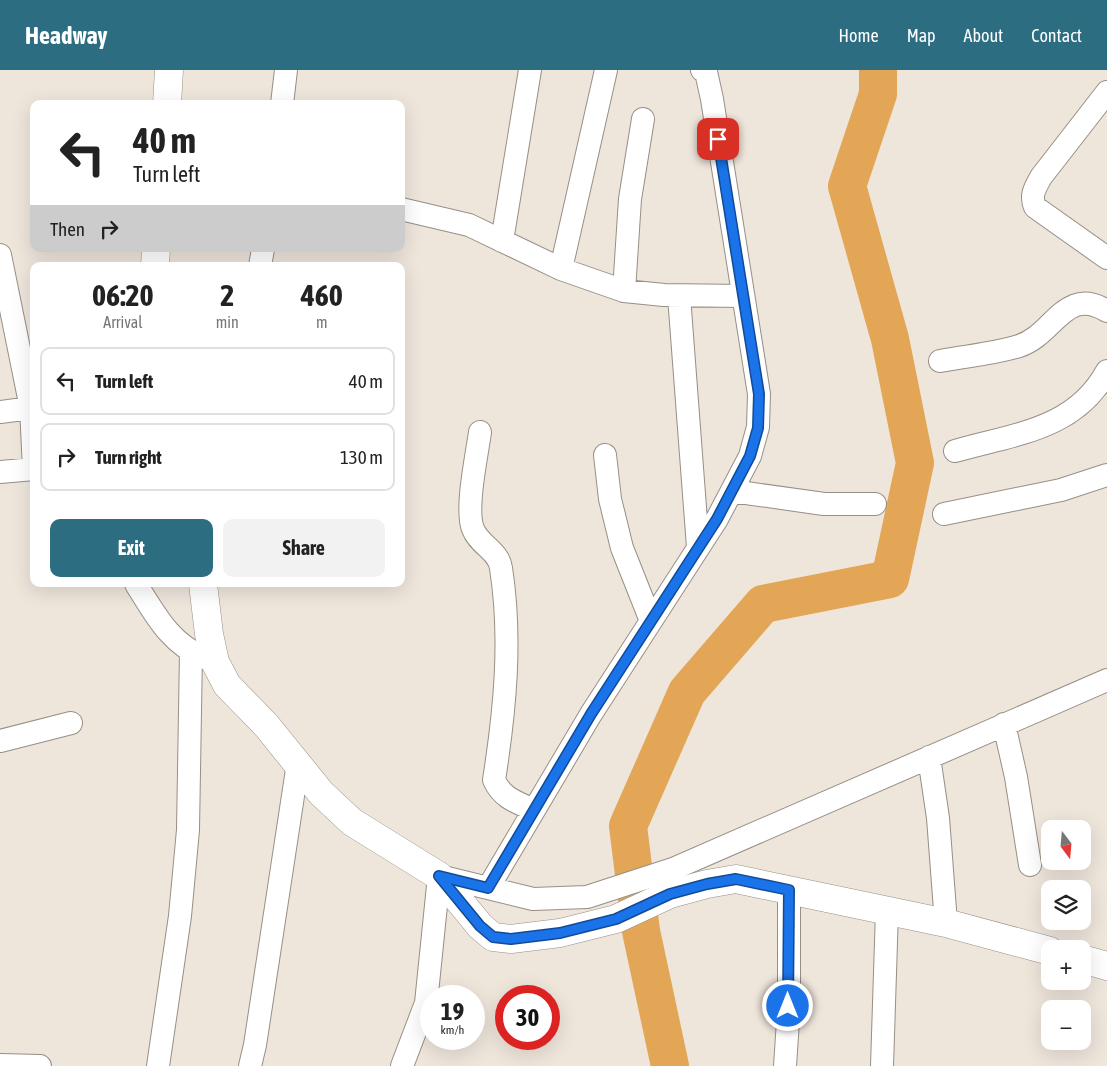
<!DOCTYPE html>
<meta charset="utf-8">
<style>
body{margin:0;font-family:"Asap Condensed",sans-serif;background:#f2f2f2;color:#222;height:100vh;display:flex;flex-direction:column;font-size:19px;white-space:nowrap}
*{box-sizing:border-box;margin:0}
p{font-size:16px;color:#767676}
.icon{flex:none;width:28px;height:28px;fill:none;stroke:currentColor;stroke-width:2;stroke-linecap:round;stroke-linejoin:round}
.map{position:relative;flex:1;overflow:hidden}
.drawer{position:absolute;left:30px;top:192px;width:375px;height:325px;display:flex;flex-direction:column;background:#fff;border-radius:10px;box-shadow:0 5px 20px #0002}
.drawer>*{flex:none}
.guide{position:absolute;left:30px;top:30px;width:375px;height:152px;border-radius:10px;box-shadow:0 5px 20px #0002;background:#fff;color:#222;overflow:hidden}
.needle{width:32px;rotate:164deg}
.buttons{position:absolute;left:1041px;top:750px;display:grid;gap:10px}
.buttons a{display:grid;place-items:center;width:50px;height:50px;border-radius:10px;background:#fff;box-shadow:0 5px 20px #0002;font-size:25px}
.speed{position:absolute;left:420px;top:915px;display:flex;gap:10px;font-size:25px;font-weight:700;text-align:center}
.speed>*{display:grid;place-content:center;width:65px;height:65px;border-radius:50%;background:#fff;box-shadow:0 5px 20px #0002;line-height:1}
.speed small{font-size:12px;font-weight:400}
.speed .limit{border:8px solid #d22;background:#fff;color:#111}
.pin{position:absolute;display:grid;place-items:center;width:42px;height:42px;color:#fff;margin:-21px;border-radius:10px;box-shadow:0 2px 8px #0006}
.me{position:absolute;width:55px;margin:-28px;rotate:0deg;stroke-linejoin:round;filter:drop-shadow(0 0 4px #0008)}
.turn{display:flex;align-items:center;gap:18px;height:105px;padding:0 20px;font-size:22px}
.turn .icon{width:65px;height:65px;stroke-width:2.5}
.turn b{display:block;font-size:35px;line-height:42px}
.then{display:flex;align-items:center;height:48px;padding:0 20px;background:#0003;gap:10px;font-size:19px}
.eta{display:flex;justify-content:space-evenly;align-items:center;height:85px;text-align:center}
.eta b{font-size:30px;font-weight:700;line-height:35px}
.cta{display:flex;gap:10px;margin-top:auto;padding:10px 20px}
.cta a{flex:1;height:58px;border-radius:10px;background:#2c6d81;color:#fff;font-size:20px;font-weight:700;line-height:58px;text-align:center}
.cta a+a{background:#f2f2f2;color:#222}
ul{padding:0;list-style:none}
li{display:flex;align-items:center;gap:15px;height:68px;margin:0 10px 8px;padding:0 10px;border:2px solid #e0e0e0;border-radius:10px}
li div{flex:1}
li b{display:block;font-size:19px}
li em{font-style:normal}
header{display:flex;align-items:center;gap:30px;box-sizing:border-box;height:70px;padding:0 25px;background:#2c6d81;color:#fff}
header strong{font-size:24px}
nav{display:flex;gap:28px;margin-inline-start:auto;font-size:18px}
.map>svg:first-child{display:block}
</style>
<header>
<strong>Headway</strong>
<nav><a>Home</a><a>Map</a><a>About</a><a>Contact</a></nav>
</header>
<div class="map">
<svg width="1107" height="996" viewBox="0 0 1107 996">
<rect width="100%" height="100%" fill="#eee5db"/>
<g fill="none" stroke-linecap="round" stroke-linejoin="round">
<path stroke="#e2a656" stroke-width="38" d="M670 996 641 861 628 756 687 622 763 534 890 509 915 393 890 269 847 116 878 24V0"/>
<g stroke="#978f86" stroke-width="24">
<path id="minor" d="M1107 22 1041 107C1035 118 1030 125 1035 137L1107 188
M282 34 286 0
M401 139 469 155 561 199 624 221 664 225 743 226
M502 171 530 0
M0 185 31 338 34 399
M260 196 263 179
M561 199 606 0
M624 221 630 129 643 49
M679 226 698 477
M940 291C966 286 994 284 1019 276 1054 265 1065 215 1107 241
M0 342 31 338
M480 362C477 385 465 439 473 459 479 475 499 481 501 498 512 569 505 640 494 710 502 728 516 732 534 740
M955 381C1014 364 1075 360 1107 301
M605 385 610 429 622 478 651 551
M0 402 34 399
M732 421 824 434H875
M944 444 1061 420 1107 405
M136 514C155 544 170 574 205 588
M1004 654 1016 707 1030 795
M0 671 71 653
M929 687 938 748 946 853
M488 818 591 644 717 449 750 386 758 357 759 324 712 29 706 2 702 0
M0 995 40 996
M158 996 180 846 188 760 191 582
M250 996 255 975 298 693
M402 996 426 933 439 806 533 829 587 827 673 799 1107 610
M785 996 789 936V820
M882 996 887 841"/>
</g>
<g stroke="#978f86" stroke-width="29">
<path id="tertiary" d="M167 34 169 0
M155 196 156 179
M203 514 209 564 215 592 227 615 266 655 321 723 352 752 439 806 480 856 493 867 511 869 560 863 616 849 670 824 707 814 736 809 946 853 1050 881
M1082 889 1107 896"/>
</g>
<use href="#minor" stroke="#fff" stroke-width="22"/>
<use href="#tertiary" stroke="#fff" stroke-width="28"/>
</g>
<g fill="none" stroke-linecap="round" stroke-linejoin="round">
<g stroke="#114b97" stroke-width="12">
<path id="route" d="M718 69 759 324 758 358 750 386 717 449 591 644 488 818 439 806 480 856 493 867 511 869 560 863 616 849 670 824 707 814 736 809 789 820 788 936"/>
</g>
<use href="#route" stroke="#1a73e8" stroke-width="9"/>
</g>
</svg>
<div class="buttons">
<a><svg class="needle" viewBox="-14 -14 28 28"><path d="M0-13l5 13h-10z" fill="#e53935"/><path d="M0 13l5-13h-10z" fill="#767676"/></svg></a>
<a><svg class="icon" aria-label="layers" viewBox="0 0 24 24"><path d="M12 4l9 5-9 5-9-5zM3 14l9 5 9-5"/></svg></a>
<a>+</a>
<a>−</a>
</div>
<div class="speed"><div>19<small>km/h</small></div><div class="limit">30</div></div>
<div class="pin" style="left:718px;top:69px;background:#d93025"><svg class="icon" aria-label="arrive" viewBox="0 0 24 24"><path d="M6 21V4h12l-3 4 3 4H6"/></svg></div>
<svg class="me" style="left:788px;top:936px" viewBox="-20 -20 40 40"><circle r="17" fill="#1a73e8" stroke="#fff" stroke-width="3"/><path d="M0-11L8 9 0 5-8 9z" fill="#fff"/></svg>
<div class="guide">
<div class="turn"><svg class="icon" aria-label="left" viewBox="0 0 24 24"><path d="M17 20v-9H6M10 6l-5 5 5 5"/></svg><div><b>40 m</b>Turn left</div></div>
<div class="then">Then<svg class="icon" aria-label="right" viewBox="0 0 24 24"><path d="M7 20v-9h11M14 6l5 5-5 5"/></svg></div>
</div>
<section class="drawer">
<div class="eta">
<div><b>06:20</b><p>Arrival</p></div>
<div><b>2</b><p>min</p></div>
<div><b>460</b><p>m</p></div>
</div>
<ul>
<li><svg class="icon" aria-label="left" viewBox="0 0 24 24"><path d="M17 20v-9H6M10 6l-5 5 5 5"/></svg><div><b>Turn left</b></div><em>40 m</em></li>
<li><svg class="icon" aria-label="right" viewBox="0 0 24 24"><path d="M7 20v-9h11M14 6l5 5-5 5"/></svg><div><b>Turn right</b></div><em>130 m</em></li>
</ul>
<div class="cta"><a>Exit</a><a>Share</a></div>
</section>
</div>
